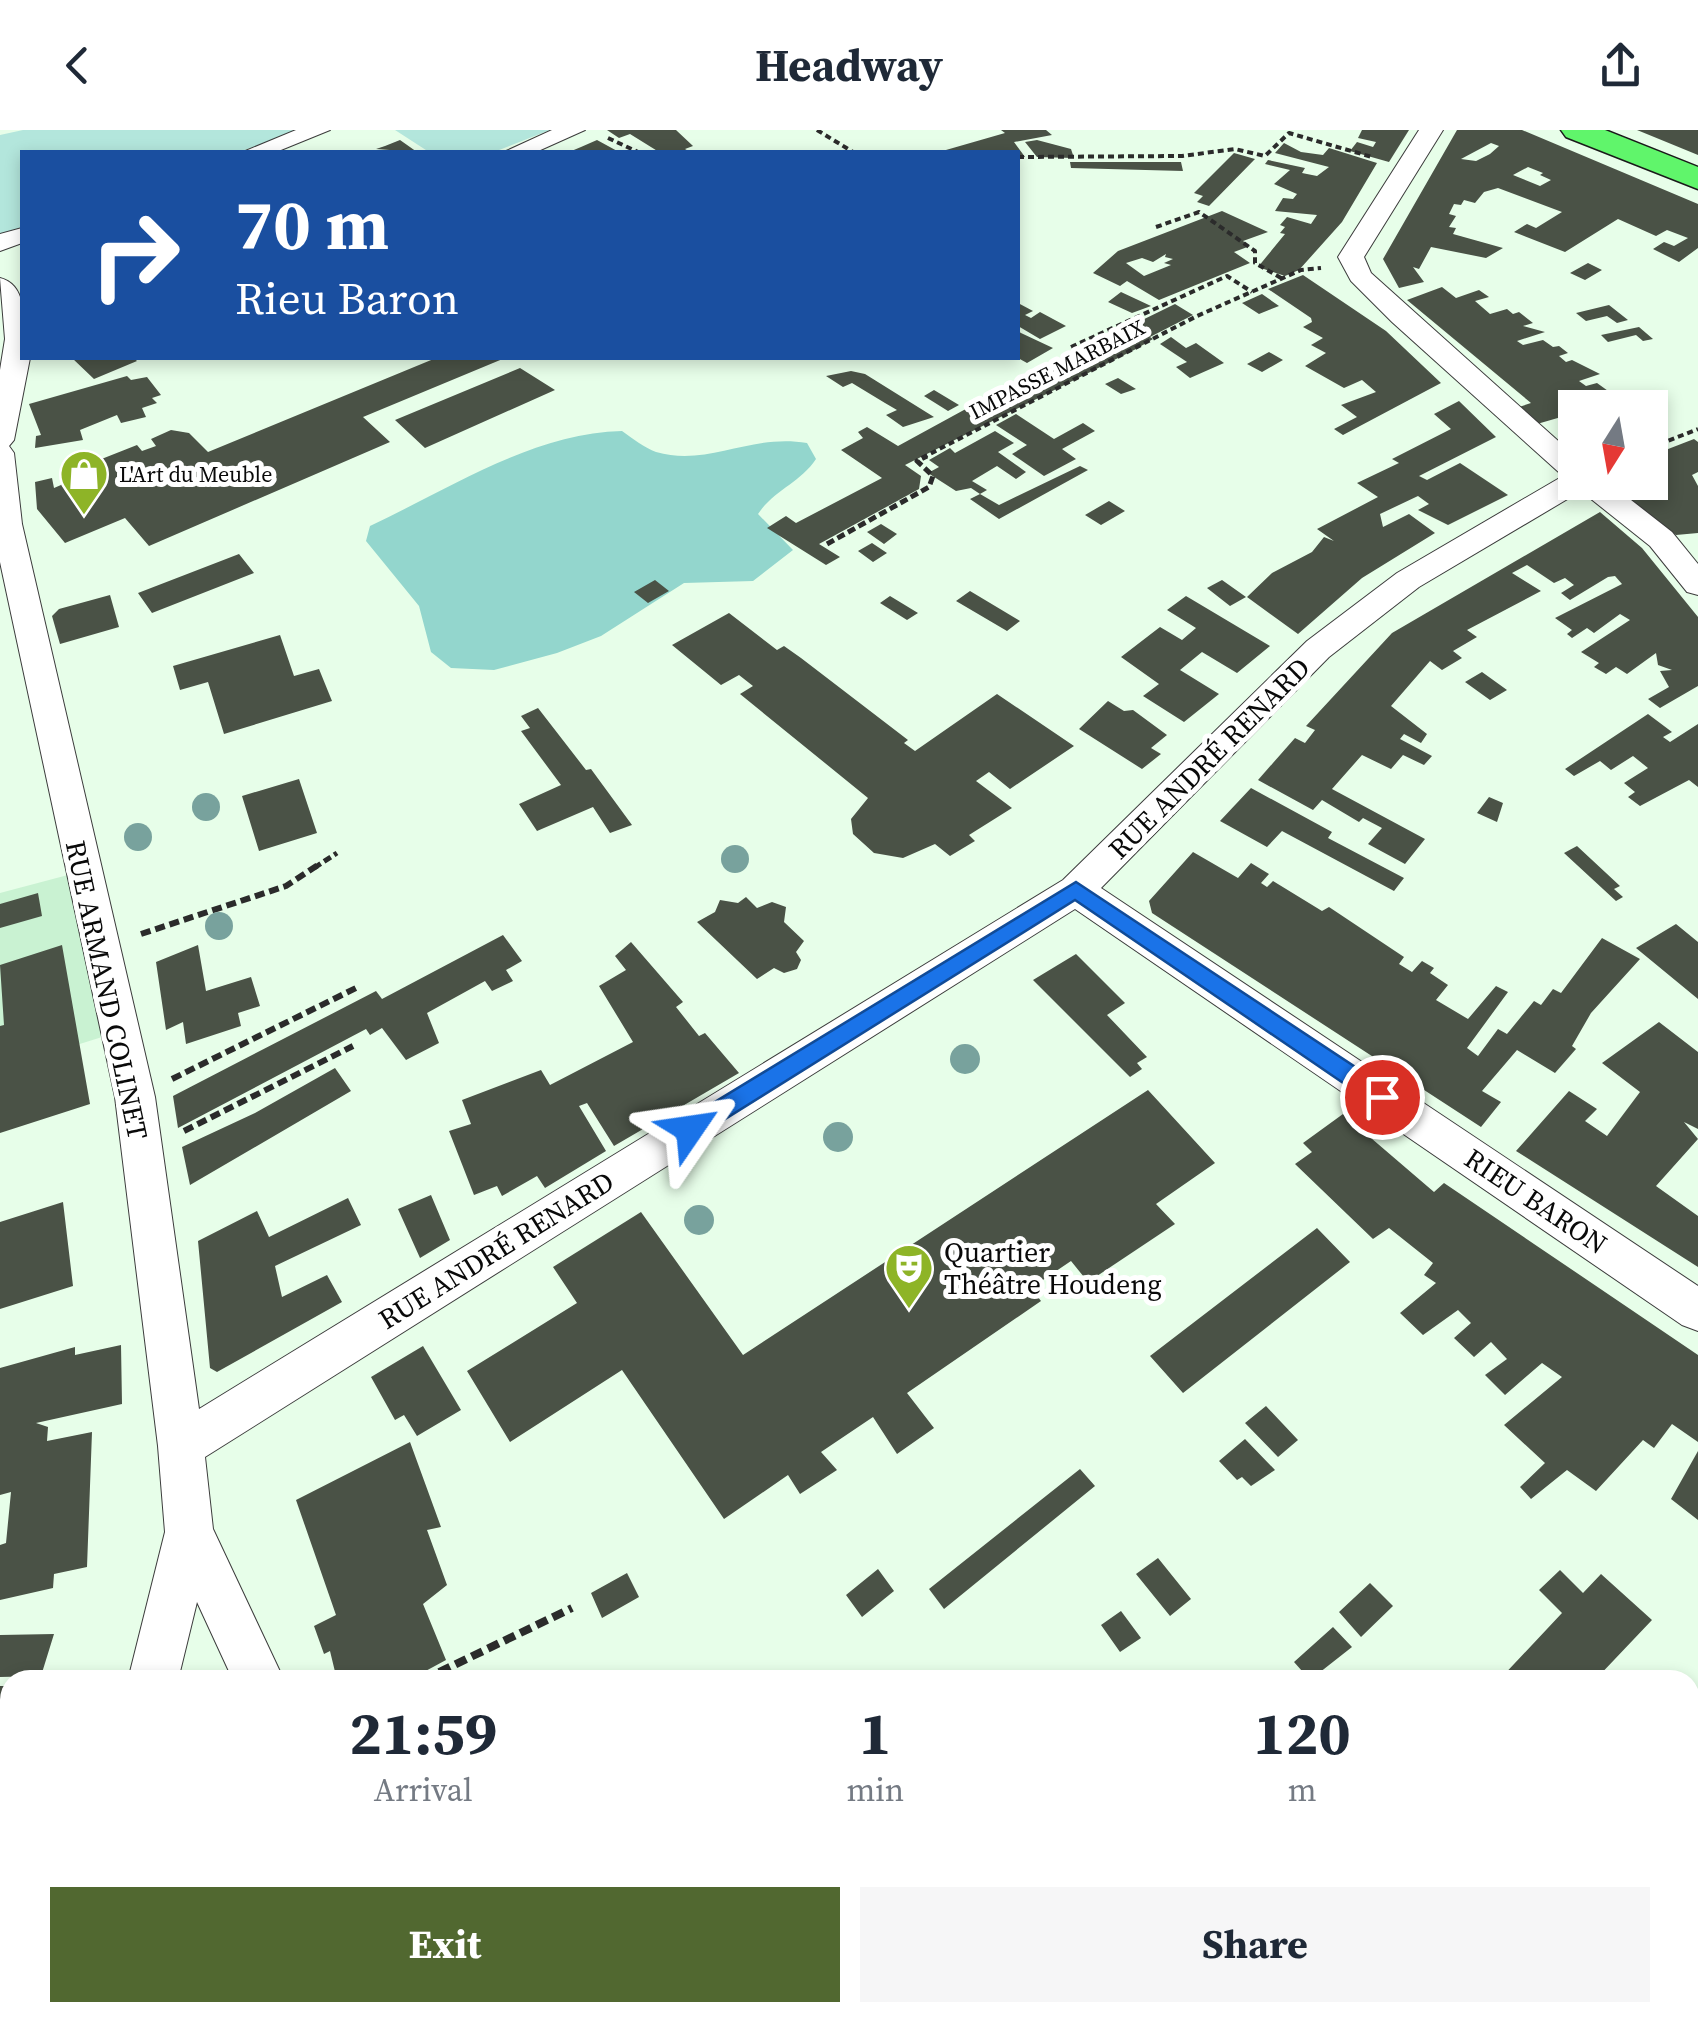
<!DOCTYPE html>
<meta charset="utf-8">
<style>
body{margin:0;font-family:"Source Serif 4",serif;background:#f6f6f7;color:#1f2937;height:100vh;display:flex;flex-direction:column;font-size:38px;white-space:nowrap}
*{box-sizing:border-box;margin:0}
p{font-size:32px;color:#747a83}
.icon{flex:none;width:55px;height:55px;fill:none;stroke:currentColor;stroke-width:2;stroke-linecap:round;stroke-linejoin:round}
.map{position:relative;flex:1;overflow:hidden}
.sheet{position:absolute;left:0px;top:1540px;width:1700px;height:352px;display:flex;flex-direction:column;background:#fff;border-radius:30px 30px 0 0;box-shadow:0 5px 15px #0003}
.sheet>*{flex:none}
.top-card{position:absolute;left:20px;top:20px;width:1000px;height:210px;border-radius:0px;box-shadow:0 5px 15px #0003;background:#1a4fa0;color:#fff;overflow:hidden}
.needle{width:65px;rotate:191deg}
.tools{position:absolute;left:1558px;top:260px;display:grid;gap:20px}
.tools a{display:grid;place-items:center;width:110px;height:110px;border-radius:0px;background:#fff;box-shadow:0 5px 15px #0003;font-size:50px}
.pin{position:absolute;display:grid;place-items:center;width:85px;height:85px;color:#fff;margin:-42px;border:5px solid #fff;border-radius:50%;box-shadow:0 2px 10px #0007}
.me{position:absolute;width:110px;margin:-55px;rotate:58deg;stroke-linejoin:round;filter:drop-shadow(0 0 8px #0008)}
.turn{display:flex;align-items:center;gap:35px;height:210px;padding:0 50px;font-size:45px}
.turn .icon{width:130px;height:130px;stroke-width:2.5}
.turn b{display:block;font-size:70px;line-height:85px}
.eta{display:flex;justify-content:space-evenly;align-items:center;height:170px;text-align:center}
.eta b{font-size:60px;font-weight:700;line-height:70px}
.primary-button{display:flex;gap:20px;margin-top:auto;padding:20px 50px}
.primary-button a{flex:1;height:115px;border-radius:0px;background:#516830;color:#fff;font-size:40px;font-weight:700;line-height:115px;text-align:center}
.primary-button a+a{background:#f6f6f7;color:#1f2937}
header{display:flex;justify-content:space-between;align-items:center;height:130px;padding:0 50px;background:#fff;font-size:45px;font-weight:700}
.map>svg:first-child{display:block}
</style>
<header><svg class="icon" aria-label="back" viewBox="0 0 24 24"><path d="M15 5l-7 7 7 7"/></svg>Headway<svg class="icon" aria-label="share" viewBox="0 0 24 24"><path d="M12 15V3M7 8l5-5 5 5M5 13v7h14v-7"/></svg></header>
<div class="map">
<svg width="1698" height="1892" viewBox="0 0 1698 1892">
<rect width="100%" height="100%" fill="#e7fee9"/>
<path fill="#c9f2d2" d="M83 741 118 902 0 939V763Z"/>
<path fill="#b3e6dc" d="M23 0H301L239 22H22V101L0 107V5Z
M395 0H550L494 22H429Z"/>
<path fill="#93d6cd" d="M622 301C632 308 645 318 656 322 709 337 751 303 807 313L816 329C800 353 774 360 758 384L793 420 753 451 684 453 601 506 557 523 494 540 451 538 431 522 419 476 366 411 370 396C449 359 533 303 622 301Z"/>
<path fill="#4a5246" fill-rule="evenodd" d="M607 0H676L693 16 685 19 690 22H659L630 4 619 8Z
M1001 0H1046L1052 5 1014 12 1025 27H1018V22H939L1005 3Z
M1362 0H1409L1389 32 1350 21 1357 12 1373 17 1376 12 1358 8Z
M1457 0H1522L1698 74V118L1679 132 1653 119 1664 112 1674 116 1688 108 1667 100 1656 106 1618 89 1565 122 1514 102 1527 94 1536 98 1562 82 1498 58 1484 62 1475 73 1464 70 1461 75 1454 74 1449 84 1456 86 1449 97 1456 98 1453 104 1503 118 1486 128 1431 117 1419 139 1413 137 1424 152 1399 158 1383 129ZM1491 13 1499 16 1490 24 1476 31 1461 29ZM1528 37 1543 43 1540 45 1551 50 1540 56 1513 45Z
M1637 0H1698V25L1659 9Z
M400 10 417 22 376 19 385 16Z
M597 10 619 22H569L581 17Z
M1037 10 1071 19 1074 28 1037 27 1025 12Z
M1284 13 1301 22 1323 25 1329 18 1377 33 1342 92 1299 140 1285 146 1258 137 1285 104 1280 103 1285 97 1280 95 1287 87 1311 94 1317 85 1275 81 1283 68 1293 69 1297 64 1274 54 1290 40 1265 34 1268 30 1305 38 1302 43 1317 46 1329 37 1275 23Z
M1234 23 1255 29 1209 76 1197 72 1203 66 1194 63Z
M1070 32H1181L1183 41 1071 38Z
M1222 81 1268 102 1243 111 1250 116 1234 122 1250 133 1159 170 1127 151 1120 156 1093 143 1118 121ZM1166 124 1165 127 1173 129 1164 133 1171 135 1144 146 1126 133 1142 128 1153 132Z
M1588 133 1602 140 1585 150 1570 143Z
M1303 145 1386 201 1441 253 1343 305 1334 299 1357 287 1341 275 1376 262 1362 250 1344 258 1305 236 1326 223 1311 215 1323 208 1303 197 1312 192 1311 188 1268 159Z
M1442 157 1456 168 1479 160 1489 167 1475 171 1490 184 1507 179 1513 184 1519 182 1533 193 1523 196 1545 202 1517 211 1523 215 1543 210 1553 217 1559 216 1568 223 1559 226 1566 232 1572 230 1600 244 1579 251 1586 256 1597 253 1622 271 1636 267 1650 278H1606L1622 271 1606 273 1575 278V283L1537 294 1519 277 1531 273 1407 170Z
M1121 162 1151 176 1132 183 1108 172Z
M1262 164 1279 176 1259 184 1242 173Z
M1018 173 1033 181 1025 185 1031 188 1040 182 1066 196 1040 209 1018 196Z
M1175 174 1193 185 1150 207 1153 209 1136 219 905 335 921 346 919 359 819 414 840 427 826 435 767 398 786 386 796 393 882 348 841 320 863 308 858 302 867 297 898 316 995 263 1003 268 1010 265 1001 259Z
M1609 175 1628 190 1617 193 1607 186 1586 191 1576 183Z
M1639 197 1653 209 1643 211 1636 205 1608 212 1601 205Z
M1018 201 1021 203 1053 218 1027 233 1018 228Z
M1171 207 1186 218 1196 213 1224 233 1190 248 1176 237 1187 232 1160 214Z
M1269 222 1283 230 1262 242 1247 234Z
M72 228H134L137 231 94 249Z
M436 228H505L363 287 390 312 149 416 125 388 65 413 37 379 35 352 52 348 54 358 61 355V345L137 315 142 321 156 316 151 309 171 300 189 303 208 322Z
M520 238 555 260 425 318 395 290Z
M851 241 865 244 934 287 903 297 886 285 897 280 885 273 852 253 843 257 826 246Z
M127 246 131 250 147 247 161 265 152 268 157 273 142 278 146 287 121 293 117 285 80 300 83 310 35 318 36 306 41 305 29 274Z
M1118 248 1136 259 1121 264 1105 254Z
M934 260 959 275 948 281 924 266Z
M1459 271 1496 307 1419 346 1427 350 1460 333 1508 365 1448 395 1418 380 1429 374 1418 366 1380 384 1383 397 1409 384 1435 403 1362 448 1298 504 1247 467 1272 443 1312 422 1324 407 1334 411 1317 399 1378 367 1357 353 1399 333 1392 329 1451 299 1434 284Z
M1016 284 1054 309 1083 293 1095 301 1062 319 1076 329 1044 346 1012 324 1027 315 996 295Z
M995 301 1014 313 998 322 1026 342 1016 349 997 336 972 351 987 360 980 364 971 358 956 361 928 343 939 337 929 330 950 318 955 323Z
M1694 309 1698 312V342L1692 345 1698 356V403L1676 405 1604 352H1650V326Z
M1080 336 1088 340 999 389 970 369 980 364 999 375Z
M1109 371 1125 381 1101 395 1085 385Z
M1600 382 1642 418 1698 487V556L1660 578 1648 569 1669 557 1660 541 1672 540 1658 535 1656 523 1627 544 1616 537 1606 544 1594 537 1599 533 1581 522 1630 490 1620 484 1594 503 1587 498 1572 508 1567 504 1572 500 1555 488 1622 454 1615 446 1608 447 1570 470 1561 463 1574 455 1565 448 1554 453 1527 435 1512 443 1541 461 1467 500 1477 507 1453 521 1462 528 1442 540 1430 531 1391 576 1427 604 1421 613 1404 604 1400 609 1432 626 1424 635 1403 625 1391 639 1362 625 1332 659 1425 709 1405 734 1368 714 1382 698 1363 688 1359 692 1322 670 1313 680 1258 650 1295 608 1305 613 1315 600 1306 596 1392 503Z
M881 394 897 404 884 414 867 402Z
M872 413 887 423 873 432 858 421Z
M239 424 254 443 152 483 138 463Z
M655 450 669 461 648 473 634 462Z
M1222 450 1246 467 1230 476 1207 458Z
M970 461 1020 491 1007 501 956 471Z
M110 465 119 497 60 514 52 486 59 479Z
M890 466 918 483 907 490 880 473Z
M1186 466 1270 516 1237 543 1202 522 1180 540 1219 564 1184 592 1143 566 1159 554 1121 527 1160 497 1182 510 1196 498 1167 480Z
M729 483 777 520 784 516 801 528 908 610 904 613 915 621 997 564 1074 616 1010 659 989 642 976 651 1012 678 969 705 975 711 950 726 935 714 903 728 874 723 853 704 851 689 868 668 740 564 753 556 739 545 721 555 672 515Z
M280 505 294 546 319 539 332 571 224 604 208 552 180 560 173 536Z
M1482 542 1507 560 1490 570 1465 552Z
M1108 571 1124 581 1133 580 1167 605 1151 618 1161 624 1142 639 1079 599Z
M538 578 586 640 591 639 632 695 610 703 593 677 537 701 519 674 561 655 521 601 530 598 521 586Z
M1648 584 1672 602 1663 607 1670 612 1698 594V657L1689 650 1640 676 1628 667 1635 662 1624 653 1648 638 1633 626 1611 640 1600 631 1574 646 1565 639Z
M299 649 317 703 259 721 242 666Z
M1251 658 1332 702 1328 708 1404 748 1394 761 1282 701 1267 717 1220 691Z
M1489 667 1503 673 1497 692 1477 683Z
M1577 716 1620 756 1614 759 1623 767 1616 771 1564 723Z
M1193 722 1238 748 1251 733 1269 744 1261 753 1267 757 1273 751 1322 781 1329 777 1404 827 1399 834 1412 842 1422 831 1434 838 1430 843 1448 855 1436 870 1468 889 1496 856 1508 862 1467 918 1478 926 1498 899 1507 904 1534 871 1541 875 1553 859 1561 863 1602 808 1640 829 1591 883 1572 916 1576 919 1555 943 1517 920 1482 961 1501 972 1481 997 1152 783 1149 771Z
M38 763 42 786 0 798V774Z
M746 767 757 778 772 772 786 777 784 792 804 811 796 822 801 830 797 839 784 843 774 838 757 849 697 792 715 782 720 770 738 773Z
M1676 794 1698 812V869L1636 818Z
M503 805 522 831 506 840 513 851 492 861 485 851 427 883 439 913 406 930 382 898 370 905 366 899 178 998 173 966 376 861 382 869Z
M631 812 683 872 676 877 699 906 705 903 739 943 614 1016 587 973 579 976 606 1021 545 1058 537 1046 502 1066 497 1056 474 1065 449 1001 471 994 462 970 541 940 550 955 633 912 599 856 626 840 615 826Z
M62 815 90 974 0 1003V896L4 895 0 835Z
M198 815 206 861 251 847 260 876 238 883 241 896 186 914 183 892 166 900 156 832Z
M1076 824 1125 873 1107 885 1147 927 1137 933 1142 939 1130 947 1033 850Z
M1659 892 1698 922V999L1684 992 1698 1009 1656 1056 1698 1086V1137L1516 1021 1569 961 1597 979 1585 991 1607 1006 1640 962 1602 933Z
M335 938 351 961 190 1055 182 1017 255 983Z
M1148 960 1215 1033 1156 1074 1175 1094 1088 1152 1071 1131 1031 1158 1041 1171 907 1263 934 1298 897 1324 873 1287 821 1322 837 1340 800 1364 788 1345 724 1389 622 1240 510 1312 467 1241 577 1173 553 1137 641 1082 743 1225Z
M1343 984 1434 1062 1444 1053 1698 1225V1312L1672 1294 1654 1318 1643 1310 1596 1361 1567 1340 1531 1369 1520 1357 1545 1333 1504 1295 1562 1247 1542 1233 1505 1265 1485 1245 1507 1229 1491 1212 1474 1227 1454 1208 1471 1193 1458 1180 1423 1205 1400 1183 1436 1153 1424 1145 1433 1133 1389 1098 1373 1109 1295 1034 1312 1022 1303 1013Z
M431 1065 450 1110 420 1128 398 1079Z
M348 1068 361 1095 275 1136 282 1167 327 1145 342 1172 217 1242 210 1238 198 1111 257 1081 269 1107Z
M63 1072 73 1156 0 1179V1092Z
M1317 1098 1350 1132 1183 1263 1150 1226Z
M121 1215 122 1274 36 1293 48 1297 47 1311 92 1302 87 1437 54 1444 53 1458 0 1470V1415L6 1413 11 1362 0 1365V1238L75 1217V1225Z
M423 1216 461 1280 417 1306 404 1285 395 1290 371 1247Z
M1266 1276 1298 1310 1278 1327 1245 1293Z
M1245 1309 1275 1340 1251 1356 1242 1347 1237 1350 1219 1331Z
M410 1312 441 1397 427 1400 447 1455 423 1474 446 1530 409 1550H362L359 1540 337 1550 330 1521 324 1524 314 1496 336 1485 296 1370Z
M1698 1321V1390L1671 1369Z
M1080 1339 1095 1356 944 1479 929 1459Z
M1158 1428 1191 1469 1170 1486 1136 1444Z
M878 1439 894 1461 862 1487 846 1465Z
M1560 1440 1583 1463 1601 1444 1652 1490 1595 1550H1499L1562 1483 1539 1460Z
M627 1443 639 1467 602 1488 591 1463Z
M1370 1453 1393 1476 1361 1507 1339 1482Z
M1121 1481 1141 1508 1120 1522 1101 1495Z
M1333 1497 1352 1517 1310 1550 1294 1532Z
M54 1504 41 1546 0 1547V1505Z
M0 1556H10V1608H0Z
M0 1632H10V1670L1 1701Z
M0 1725H10V1819L1 1852Z
M159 1882H275L277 1892H161Z
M455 1882H689L690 1885 680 1892H458Z"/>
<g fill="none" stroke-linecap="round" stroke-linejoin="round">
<g stroke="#3c3c3c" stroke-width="2">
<path id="street" d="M296 0H330L276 22H243Z
M552 0H585L536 22H504Z
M1419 0H1443L1364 127 1371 143 1575 326V352H1608L1672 402 1698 434V465L1687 462 1650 416 1581 361 1419 457 1329 527 1101 758 1698 1156V1201L1682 1195 1075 779 205 1327 213 1399 284 1550H233L197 1472 178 1550H128L165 1402 158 1316 115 967 0 432V240L5 209 0 148C32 156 22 202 22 228H30L14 310 9 316 14 323 22 394 155 967 199 1279 1063 750 1307 511 1397 443 1563 346 1392 192 1351 151 1338 127Z
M22 98V113L0 121V104Z
M44 1882H101L98 1892H42Z
M349 1882H406L408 1892H352Z"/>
</g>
<g stroke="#1a1a1a" stroke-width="3">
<path id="primary" d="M1561 0H1605L1698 37V59L1566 7Z"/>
</g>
<path stroke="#2b2b2b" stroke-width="4" stroke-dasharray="6 4" stroke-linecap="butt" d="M817 0 853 22
M608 8 638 22
M1018 27 1182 26 1235 19 1265 26 1289 3 1372 27
M1156 97 1199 82 1255 121V133L1281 148
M1071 217 1227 146 1252 162
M1650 318 1698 299
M922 328 1197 186 1301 140 1321 138"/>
<path stroke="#2b2b2b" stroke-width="5" stroke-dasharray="8 4" stroke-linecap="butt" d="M827 414 929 357 933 346 917 331 927 326
M314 738 337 723"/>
<path stroke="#2b2b2b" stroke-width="6" stroke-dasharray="10 5" stroke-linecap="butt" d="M141 804 286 756 318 735
M172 949 360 856
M184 1001 353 916"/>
<path stroke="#2b2b2b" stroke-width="8" stroke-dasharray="12 6" stroke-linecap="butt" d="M423 1550 572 1478"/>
<use href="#street" fill="#fff" fill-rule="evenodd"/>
<use href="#primary" fill="#60f56b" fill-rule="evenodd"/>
</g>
<g fill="#78a29d">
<circle cx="206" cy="677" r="14"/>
<circle cx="138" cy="707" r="14"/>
<circle cx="735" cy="729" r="14"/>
<circle cx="219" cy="796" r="14"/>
<circle cx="965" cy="929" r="15"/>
<circle cx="838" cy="1007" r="15"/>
<circle cx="699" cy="1090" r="15"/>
</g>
<path fill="#1a73e8" stroke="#114b97" stroke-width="2.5" d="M1076 752 1390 960V974H1374L1075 770 698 1006H682V992Z"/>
<defs>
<g id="shop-pin" transform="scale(2.5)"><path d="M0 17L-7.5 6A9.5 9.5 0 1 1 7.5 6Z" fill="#8eb427" stroke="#fff"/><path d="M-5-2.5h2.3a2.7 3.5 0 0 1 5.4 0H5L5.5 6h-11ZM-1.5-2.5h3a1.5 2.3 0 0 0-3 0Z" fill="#fff"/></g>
<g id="theatre-pin" transform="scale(2.5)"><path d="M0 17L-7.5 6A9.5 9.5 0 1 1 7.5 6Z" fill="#8eb427" stroke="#fff"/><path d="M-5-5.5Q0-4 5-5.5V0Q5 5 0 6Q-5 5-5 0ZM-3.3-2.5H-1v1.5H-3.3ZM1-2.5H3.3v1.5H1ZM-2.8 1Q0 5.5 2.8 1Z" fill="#fff"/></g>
</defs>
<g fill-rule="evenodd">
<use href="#shop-pin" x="84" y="344"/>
<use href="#theatre-pin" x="909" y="1138"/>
</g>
<g text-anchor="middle" stroke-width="10" stroke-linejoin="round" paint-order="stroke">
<g font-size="22" fill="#090909" stroke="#fff">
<text transform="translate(1057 239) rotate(-27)" y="8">IMPASSE MARBAIX</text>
</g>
<g font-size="22" fill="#090909" stroke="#fff" text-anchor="start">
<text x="119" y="352">L'Art du Meuble</text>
</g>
<g font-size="28" fill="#090909" stroke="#fff">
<text transform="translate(1209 628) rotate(-45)" y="10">RUE ANDRÉ RENARD</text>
<text transform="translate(107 860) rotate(78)" y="10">RUE ARMAND COLINET</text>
<text transform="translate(1536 1071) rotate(34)" y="10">RIEU BARON</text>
<text transform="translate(496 1120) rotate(-32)" y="10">RUE ANDRÉ RENARD</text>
</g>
<g font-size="28" fill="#090909" stroke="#fff" text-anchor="start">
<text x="944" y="1132">Quartier<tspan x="944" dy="32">Théâtre Houdeng</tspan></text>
</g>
</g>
</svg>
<div class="tools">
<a><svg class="needle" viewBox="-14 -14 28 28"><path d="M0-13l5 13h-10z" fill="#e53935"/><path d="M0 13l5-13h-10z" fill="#747a83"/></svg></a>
</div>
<div class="pin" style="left:1382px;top:967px;background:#d93025"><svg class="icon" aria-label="arrive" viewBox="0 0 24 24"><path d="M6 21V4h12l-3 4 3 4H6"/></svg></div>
<svg class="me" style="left:690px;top:999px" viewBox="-20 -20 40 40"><path d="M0-17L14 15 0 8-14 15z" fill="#1a73e8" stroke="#fff" stroke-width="4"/></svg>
<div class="top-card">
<div class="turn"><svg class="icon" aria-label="right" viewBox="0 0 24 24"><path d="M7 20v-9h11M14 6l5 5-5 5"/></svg><div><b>70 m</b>Rieu Baron</div></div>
</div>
<section class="sheet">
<div class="eta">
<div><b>21:59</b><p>Arrival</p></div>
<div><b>1</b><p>min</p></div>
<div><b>120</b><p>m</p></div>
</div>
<div class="primary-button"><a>Exit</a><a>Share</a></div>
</section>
</div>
